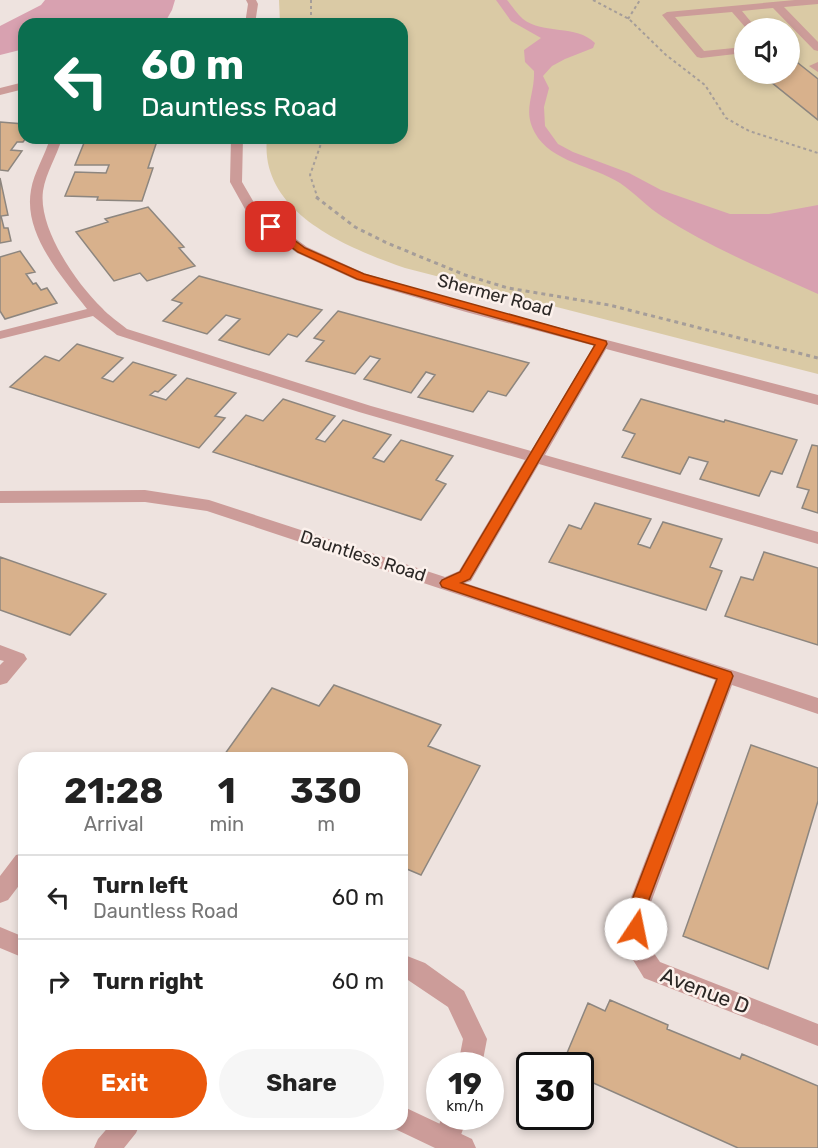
<!DOCTYPE html>
<style>
body{margin:0;font-family:Rubik,sans-serif;background:#f6f6f6;color:#222;height:100vh;display:flex;flex-direction:column;font-size:22px;white-space:nowrap}
*{box-sizing:border-box;margin:0}
p{font-size:20px;color:#767676}
.icon{flex:none;width:33px;height:33px;fill:none;stroke:currentColor;stroke-width:2;stroke-linecap:round;stroke-linejoin:round}
.map{position:relative;flex:1;overflow:hidden}
.side{position:absolute;left:18px;top:752px;width:390px;height:378px;display:flex;flex-direction:column;background:#fff;border-radius:18px;box-shadow:0 3px 9px #0003}
.side>*{flex:none}
.banner{position:absolute;left:18px;top:18px;width:390px;height:126px;border-radius:18px;box-shadow:0 3px 9px #0003;background:#0b6e4f;color:#fff;overflow:hidden}
.fabs{position:absolute;left:734px;top:18px;display:grid;gap:12px}
.fabs a{display:grid;place-items:center;width:66px;height:66px;border-radius:50%;background:#fff;box-shadow:0 3px 9px #0003;font-size:30px}
.speed{position:absolute;left:426px;top:1052px;display:flex;gap:12px;font-size:30px;font-weight:700;text-align:center}
.speed>*{display:grid;place-content:center;width:78px;height:78px;border-radius:50%;background:#fff;box-shadow:0 3px 9px #0003;line-height:1}
.speed small{font-size:15px;font-weight:400}
.speed .limit{border:3px solid #111;border-radius:9px;background:#fff;color:#111}
.pin{position:absolute;display:grid;place-items:center;width:51px;height:51px;color:#fff;margin:-26px;border-radius:12px;box-shadow:0 3px 9px #0006}
.me{position:absolute;width:66px;margin:-33px;rotate:11deg;stroke-linejoin:round;filter:drop-shadow(0 0 4px #0008)}
.turn{display:flex;align-items:center;gap:21px;height:126px;padding:0 24px;font-size:27px}
.turn .icon{width:78px;height:78px;stroke-width:2.5}
.turn b{display:block;font-size:42px;line-height:51px}
.eta{display:flex;justify-content:space-evenly;align-items:center;height:102px;text-align:center}
.eta b{font-size:36px;font-weight:700;line-height:42px}
.cta{display:flex;gap:12px;margin-top:auto;padding:12px 24px}
.cta a{flex:1;height:69px;border-radius:36px;background:#ea580c;color:#fff;font-size:24px;font-weight:700;line-height:69px;text-align:center}
.cta a+a{background:#f6f6f6;color:#222}
ul{padding:0;list-style:none}
li{display:flex;align-items:center;gap:18px;height:84px;padding:0 24px;border-top:2px solid #e0e0e0}
li div{flex:1}
li b{display:block;font-size:22px}
li em{font-style:normal}
.map>svg:first-child{display:block}
</style>
<div class="map">
<svg width="818" height="1148" viewBox="0 0 818 1148">
<rect width="100%" height="100%" fill="#eee3df"/>
<path fill="#dacaa5" fill-rule="evenodd" d="M279 0H818V374L405 268C348 248 259 213 267 138H402V24H280ZM744 28H789V74H744Z"/>
<path fill="#d8a1b0" d="M45 0H175L172 10 164 24H24V49L0 55V26L41 5Z
M496 0H507C512 6 517 14 523 19 543 35 576 24 595 43L593 48 565 59 552 66 543 76 549 88 544 107 545 126 558 144 573 152 629 173 661 190 730 214H769L818 205V294C766 270 711 248 663 217 647 207 635 193 620 183 593 166 551 162 535 133 522 110 535 95 534 71L525 62 524 50 541 38 511 21Z"/>
<path fill="#d8b18c" stroke="#8d867f" stroke-width="1.5" d="M798 63 818 79V120L761 74H789V65Z
M0 122 24 124V138H26L23 142H17L11 150 22 151 8 171 0 170Z
M115 138H158L148 168H153L142 201 97 200 98 197 65 196 75 172 106 173 109 165H75L84 143H113Z
M0 178 8 215 1 216 4 228H8L11 241 0 243Z
M148 207 184 247 179 248 195 266 147 281 140 273 114 281 76 232 108 222 105 219Z
M20 251 35 272 26 274 33 284 36 283 41 290 47 288 57 303 5 319 0 311V257Z
M199 276 322 310 297 337 288 334 269 355 219 340 240 319 226 315 207 334 163 321 182 303 172 300Z
M338 311 529 363 506 396 488 391 473 412 418 397 435 375 426 372 411 393 364 379 380 359 370 356 355 374 306 361 324 341 314 338Z
M77 344 123 358 102 378 113 382 133 362 176 375 158 392 155 391 150 395 166 400 187 378 236 393 215 416 225 418 199 448 10 387 45 356 59 361Z
M283 399 335 416 316 439 325 442 343 420 391 435 373 458 384 462 401 440 453 456 436 480 446 484 421 520 213 452 246 415 263 421Z
M641 399 724 422 725 420 797 440 782 474 771 471 759 496 700 479 708 462 689 457 680 474 622 457 635 434 623 430Z
M812 445 818 446V513L802 508 809 490 797 487Z
M595 503 651 519 638 544 650 548 663 522 722 539 710 567 722 571 706 610 549 562 569 525 581 529Z
M764 552 818 568V645L725 616 741 577 753 580Z
M0 557 106 594 70 635 0 610Z
M334 685 441 725 428 746 480 766 421 875 402 867V758H222L272 688 319 706Z
M751 745 818 768V801L768 969 683 936Z
M610 1000 668 1025 667 1029 740 1059 742 1054 818 1086V1148H738L580 1077V1065H562L588 1003 605 1011Z"/>
<g fill="none" stroke-linecap="round" stroke-linejoin="round">
<path stroke="#a59d99" stroke-width="2" stroke-dasharray="3 3" stroke-linecap="butt" d="M311 0V24
M593 0 629 19 666 55 705 85 726 118 749 131 818 153
M628 19 640 0
M318 199 310 175 323 138"/>
<path stroke="#a59d99" stroke-width="3" stroke-dasharray="4 4" stroke-linecap="butt" d="M316 197 355 227 387 243 465 275 508 288 609 305 818 358"/>
<path fill="#cc9c99" fill-rule="evenodd" d="M795 0H818V4L784 7 818 42V51L814 50 773 8 742 11 756 28H746L732 12 675 17 704 51 744 47V53L701 58 697 57 662 15 667 12Z
M818 62V72L809 66Z
M24 82V89L0 95V88Z
M0 645 24 654 27 659 7 683 0 685V665L4 661 0 660Z
M24 853V879L8 900 0 903V876L16 855Z
M402 954 425 963 464 991 487 1039 482 1065H458L463 1039 448 1007 402 976Z
M442 1116H468L456 1148H438L434 1140Z"/>
<path fill="#cc9c99" fill-rule="evenodd" d="M50 138H62C57 156 46 172 43 191 38 228 76 283 102 308 109 316 119 322 127 329L371 406 531 451 597 341H607L609 344 545 455 818 532V544L539 464 471 581 465 583 818 698V714L732 685 647 913V943L660 962 818 1024V1046L644 978 624 945 625 913 715 680 207 511 145 502 0 503V491L145 490 209 500 445 577 459 571 525 460 359 412 117 335 93 316 0 339V331L87 309C62 277 23 234 31 190 34 172 45 156 50 138Z
M0 927 24 937V958L0 948Z
M402 1106 472 1139 476 1148H435L393 1128 391 1124H402Z
M111 1124H140L136 1133 124 1148H94L98 1139Z"/>
<path fill="#cc9c99" fill-rule="evenodd" d="M246 0H256L258 4 255 24H245L248 4Z
M231 138H243L242 182 260 213 307 247 366 274 476 306 818 395V405L466 312 356 280 297 253 250 218 230 182Z"/>
</g>
<path fill="#ea580c" stroke="#983908" stroke-width="1.5" d="M267 225H274L305 248 364 274 606 341 607 344 470 579 461 583 731 672 733 676 644 913 642 934 636 937 629 934 627 929V913L717 679 442 587 440 583 442 580 460 572 595 345 357 279 298 252 267 229Z"/>
<g text-anchor="middle" stroke-width="5" stroke-linejoin="round" paint-order="stroke">
<g font-size="18" fill="#2c2826" stroke="#fcf1ec">
<text transform="translate(495 295) rotate(15)" y="6">Shermer Road</text>
<text transform="translate(363 556) rotate(18)" y="6">Dauntless Road</text>
</g>
<g font-size="21" fill="#2c2826" stroke="#fcf1ec">
<text transform="translate(705 991) rotate(21)" y="7">Avenue D</text>
</g>
</g>
</svg>
<div class="fabs">
<a><svg class="icon" aria-label="sound" viewBox="0 0 24 24"><path d="M4 9h4l5-4v14l-5-4H4zM17 9q2 3 0 6"/></svg></a>
</div>
<div class="speed"><div>19<small>km/h</small></div><div class="limit">30</div></div>
<div class="pin" style="left:271px;top:227px;background:#d93025"><svg class="icon" aria-label="arrive" viewBox="0 0 24 24"><path d="M6 21V4h12l-3 4 3 4H6"/></svg></div>
<svg class="me" style="left:636px;top:929px" viewBox="-20 -20 40 40"><circle r="19" fill="#fff"/><path d="M0-13L10 11 0 6-10 11z" fill="#ea580c"/></svg>
<div class="banner">
<div class="turn"><svg class="icon" aria-label="left" viewBox="0 0 24 24"><path d="M17 20v-9H6M10 6l-5 5 5 5"/></svg><div><b>60 m</b>Dauntless Road</div></div>
</div>
<section class="side">
<div class="eta">
<div><b>21:28</b><p>Arrival</p></div>
<div><b>1</b><p>min</p></div>
<div><b>330</b><p>m</p></div>
</div>
<ul>
<li><svg class="icon" aria-label="left" viewBox="0 0 24 24"><path d="M17 20v-9H6M10 6l-5 5 5 5"/></svg><div><b>Turn left</b><p>Dauntless Road</p></div><em>60 m</em></li>
<li><svg class="icon" aria-label="right" viewBox="0 0 24 24"><path d="M7 20v-9h11M14 6l5 5-5 5"/></svg><div><b>Turn right</b></div><em>60 m</em></li>
</ul>
<div class="cta"><a>Exit</a><a>Share</a></div>
</section>
</div>
